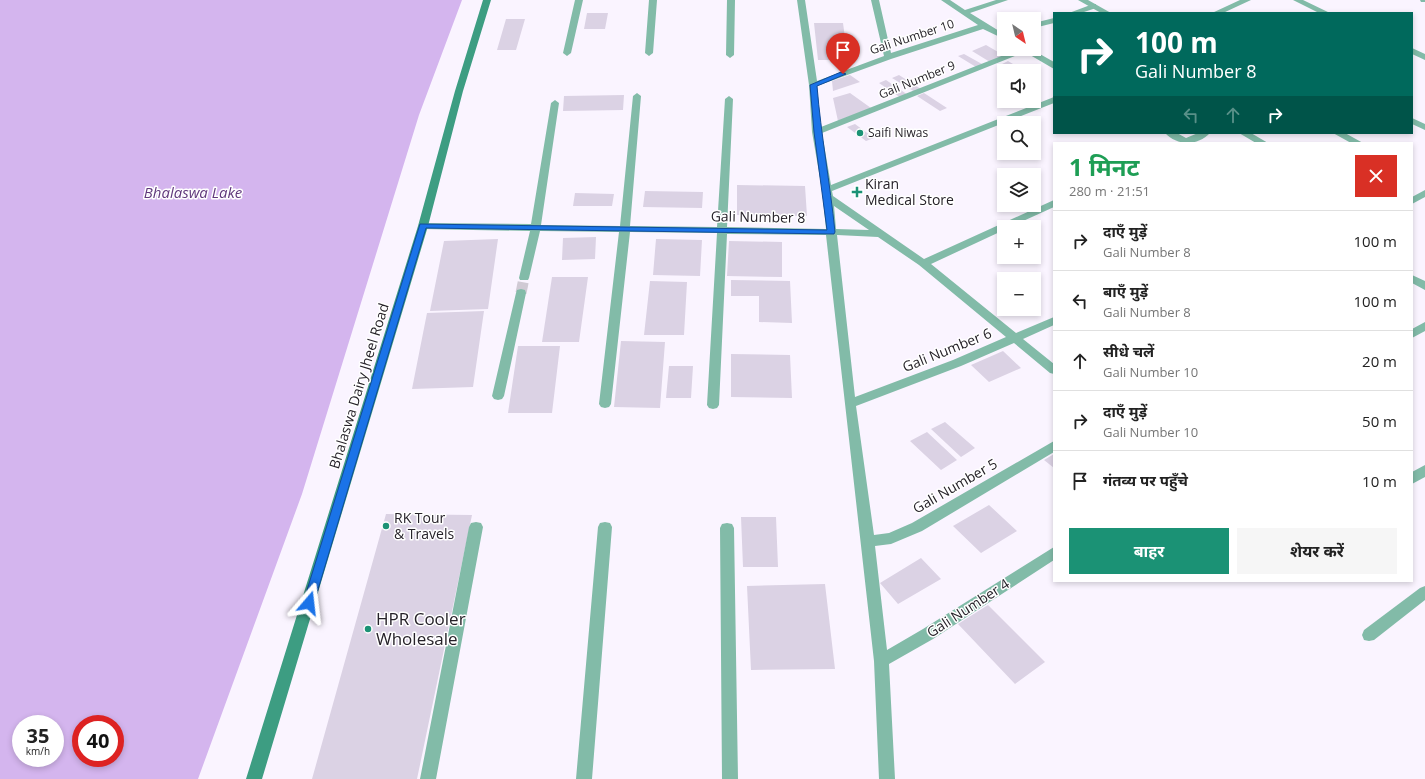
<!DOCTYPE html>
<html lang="hi">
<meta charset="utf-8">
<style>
body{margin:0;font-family:"Open Sans","Noto Sans Devanagari",sans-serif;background:#f6f6f6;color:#222;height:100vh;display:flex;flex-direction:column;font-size:15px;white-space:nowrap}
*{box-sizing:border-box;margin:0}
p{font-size:13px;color:#767676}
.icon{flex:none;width:22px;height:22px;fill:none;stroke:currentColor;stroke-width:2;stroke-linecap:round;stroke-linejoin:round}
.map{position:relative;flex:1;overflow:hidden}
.side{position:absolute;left:1053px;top:142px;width:360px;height:440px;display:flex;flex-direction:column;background:#fff;border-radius:0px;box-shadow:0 2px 6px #0003}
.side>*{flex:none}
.top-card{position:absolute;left:1053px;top:12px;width:360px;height:122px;border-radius:0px;box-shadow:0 2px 6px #0003;background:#00695c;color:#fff;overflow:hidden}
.needle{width:26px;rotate:145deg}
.fabs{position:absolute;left:997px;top:12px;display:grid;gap:8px}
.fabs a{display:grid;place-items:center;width:44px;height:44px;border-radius:0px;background:#fff;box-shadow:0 2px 6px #0003;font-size:20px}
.speed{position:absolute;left:12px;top:715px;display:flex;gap:8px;font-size:20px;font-weight:700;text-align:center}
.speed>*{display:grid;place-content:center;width:52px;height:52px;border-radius:50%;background:#fff;box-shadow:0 2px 6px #0003;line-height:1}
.speed small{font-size:10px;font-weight:400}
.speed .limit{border:6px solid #d22;background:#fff;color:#111}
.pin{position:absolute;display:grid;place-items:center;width:34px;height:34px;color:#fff;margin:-41px -17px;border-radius:50% 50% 50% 0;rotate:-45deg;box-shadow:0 0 4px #0007}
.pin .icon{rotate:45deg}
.me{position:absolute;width:44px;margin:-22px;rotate:17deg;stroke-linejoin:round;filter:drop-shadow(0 0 3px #0008)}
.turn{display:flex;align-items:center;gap:14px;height:84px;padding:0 16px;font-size:18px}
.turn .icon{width:52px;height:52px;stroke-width:2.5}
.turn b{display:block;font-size:28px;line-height:34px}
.lanes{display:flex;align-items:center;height:38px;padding:0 16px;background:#0003;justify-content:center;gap:20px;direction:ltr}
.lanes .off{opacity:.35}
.round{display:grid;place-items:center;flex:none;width:42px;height:42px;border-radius:0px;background:#f6f6f6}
.head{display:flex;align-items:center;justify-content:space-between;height:68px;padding:0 16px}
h1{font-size:24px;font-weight:700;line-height:30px;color:#1e9e55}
.action{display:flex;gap:8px;margin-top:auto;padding:8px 16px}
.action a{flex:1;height:46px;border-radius:0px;background:#1b9275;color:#fff;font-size:16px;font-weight:700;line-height:46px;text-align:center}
.action a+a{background:#f6f6f6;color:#222}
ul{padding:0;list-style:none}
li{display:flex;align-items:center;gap:12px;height:60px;padding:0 16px;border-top:1px solid #e0e0e0}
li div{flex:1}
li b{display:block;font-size:15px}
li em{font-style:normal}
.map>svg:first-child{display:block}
</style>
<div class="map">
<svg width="1425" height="779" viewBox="0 0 1425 779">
<rect width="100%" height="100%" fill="#faf4ff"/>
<path fill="#d4b5ee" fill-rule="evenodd" d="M0 0H462L419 115 302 494 198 779H0ZM21 724H55V758H21ZM81 724H115V758H81Z"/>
<path fill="#dbd2e4" d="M587 13H608L605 29H584Z
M506 19H525L516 50H497Z
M814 23H843L848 60H818Z
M986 45 1005 56 990 62 972 51Z
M964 54 982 64 976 67 958 56Z
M1008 61 1025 71H1007L998 66Z
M850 75 860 82 833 91 832 81Z
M899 75 921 89 915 92 892 78Z
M886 80 908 95 901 98 879 83Z
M850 93 871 108 838 121 833 98Z
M924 93 947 108 940 111 917 96Z
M624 95 623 110 563 111 564 96Z
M855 124 874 138 866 141 847 127Z
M737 185 805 186 807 216 737 215Z
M645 191 703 192 702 208 643 207Z
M575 193 614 194 612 206H573Z
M596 237 595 259 562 260 563 238Z
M498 239 488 309 430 311 444 241Z
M656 239 702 240 700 276 653 275Z
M729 241 782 242V277L727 276Z
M552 277H588L579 342H542Z
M731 280 790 281 792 323 759 322V296H731Z
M650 281 687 282 684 335H644Z
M484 311 473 387 412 389 427 313Z
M621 341 665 342 660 408 614 407Z
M518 346H560L552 413H508Z
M1003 351 1021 368 989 382 971 365Z
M731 354 790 355 792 398 731 397Z
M669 366H693L691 398H666Z
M945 422 975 448 961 457 931 429Z
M927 432 957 460 941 470 910 441Z
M1054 454V468L1044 460Z
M989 505 1017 531 981 553 953 526Z
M386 514 472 515 417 779H312Z
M741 517H776L778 567H743Z
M921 558 941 579 898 604 880 583Z
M825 584 835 669 751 670 747 586Z
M988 605 1045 662 1015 684 958 624Z"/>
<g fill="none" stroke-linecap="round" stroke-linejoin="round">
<path stroke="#d0cad4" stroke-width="11" stroke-dasharray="11 5.5" stroke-linecap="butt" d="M521 293 524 278"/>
<path fill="#82bba8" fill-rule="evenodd" d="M1093 4H1096V8L1081 13H1069Z
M1054 18V23L1034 28V23Z"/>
<path fill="#82bba8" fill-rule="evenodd" d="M575 0H583L571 53 567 56 563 53Z
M649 0H657L653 53 649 56 645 53Z
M727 0H735L734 55 730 58 726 55Z
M797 0H805L817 81 884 56 871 0H879L891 53 978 25 941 0H950L965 10 996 0H1008L970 13 1004 34V39L983 29 891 59 817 86 821 127 1019 49H1031L1054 62V69L1025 52 822 133 831 185 1054 97V103L832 191 833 196 924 259 1054 200V207L1010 227H1004V230L931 264 1016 333 1054 317V325L1023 339 1054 364V374L1050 373 1014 343 961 366 856 406 874 535 889 533 912 523 1054 441V452L922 531 891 544 875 546 887 650 923 629 1054 547V560L933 639 889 664 895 779H879L874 661 826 235 727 234 719 405 717 408 713 409 709 408 707 405 717 233 630 232 611 404 609 407 605 408 601 407 599 404 619 232 540 231 529 278 528 280H520L519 278 530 231 423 229 418 226 423 223 531 224 551 103 555 100 559 103 541 225 620 226 633 96 637 93 641 96 630 226 717 227 725 99 729 96 733 99 727 227 826 229 822 190 812 132 809 85ZM834 206 869 230 836 229ZM837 235 878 237 919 265 1006 337 953 360 855 397Z
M1078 0H1088L1111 13H1101Z
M1240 0H1251L1223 13H1212Z
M1293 0H1303L1330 13H1319Z
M1420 0H1425V2H1421Z
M1412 48 1425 54V60L1412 54Z
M1412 118 1425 124V130L1412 124Z
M1165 133H1177L1186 138 1198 133H1210C1198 146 1177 146 1165 133Z
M1239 133H1251L1268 143H1256Z
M1333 133H1345L1363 143H1351Z
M1425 190V197L1412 204V197Z
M1412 275 1425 281V290L1412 283Z
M521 289 525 290 526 293 504 396 502 399 498 400 494 399 492 396 516 293 517 290Z
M1425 322V331L1412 338V329Z
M1425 465V477L1412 484V472Z
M476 522 481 523 483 527 436 779H420L469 527 471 523Z
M605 522 610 523 612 527 592 779H576L598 527 600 523Z
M727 523 732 524 734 528 738 779H722L720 528 722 524Z
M1425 586V600L1374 640 1369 641 1364 640 1362 635 1364 630 1420 588Z"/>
<path fill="#3d9d82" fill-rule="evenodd" d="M483 0H491L463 91 428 226 262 779H246L418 226 455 91Z"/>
</g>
<path fill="#1a73e8" stroke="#114b97" d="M841 72 846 74 817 86C821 135 830 183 835 232L834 234 426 228 314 603 313 607 309 608 305 607 303 603 420 224 827 230 814 132 810 85Z"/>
<g fill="#1b9275" stroke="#fff" stroke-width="1.5">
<circle cx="860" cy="133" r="4"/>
<path d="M855 186h4v4h4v4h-4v4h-4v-4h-4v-4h4z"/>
<circle cx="386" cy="526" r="4"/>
<circle cx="368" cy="629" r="4"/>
</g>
<g text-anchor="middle" stroke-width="3" stroke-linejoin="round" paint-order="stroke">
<g font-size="12" fill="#262229" stroke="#fff">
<text transform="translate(912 37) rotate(-18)" y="4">Gali Number 10</text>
<text transform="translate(917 80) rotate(-22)" y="4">Gali Number 9</text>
</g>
<g font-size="12" fill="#262229" stroke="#fff" text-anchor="start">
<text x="868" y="137">Saifi Niwas</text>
</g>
<g font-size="14" fill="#262229" stroke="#fff" text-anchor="start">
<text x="865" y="189">Kiran<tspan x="865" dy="16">Medical Store</tspan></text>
<text x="394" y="523">RK Tour<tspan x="394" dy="16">&amp; Travels</tspan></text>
</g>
<g font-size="14" fill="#262229" stroke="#fff">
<text transform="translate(758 217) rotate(1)" y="5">Gali Number 8</text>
<text transform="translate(947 350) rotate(-22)" y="5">Gali Number 6</text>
<text transform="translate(359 386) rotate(-73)" y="5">Bhalaswa Dairy Jheel Road</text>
<text transform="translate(955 486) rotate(-30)" y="5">Gali Number 5</text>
<text transform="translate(968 608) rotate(-33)" y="5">Gali Number 4</text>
</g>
<g font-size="15" font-style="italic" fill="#60387c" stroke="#fff">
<text x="193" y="198">Bhalaswa Lake</text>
</g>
<g font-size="17" fill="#262229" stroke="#fff" text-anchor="start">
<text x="376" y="625">HPR Cooler<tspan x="376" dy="20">Wholesale</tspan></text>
</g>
</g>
</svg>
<div class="fabs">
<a><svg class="needle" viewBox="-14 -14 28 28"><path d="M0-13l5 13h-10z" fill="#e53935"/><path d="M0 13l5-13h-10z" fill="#767676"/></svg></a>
<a><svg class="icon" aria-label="sound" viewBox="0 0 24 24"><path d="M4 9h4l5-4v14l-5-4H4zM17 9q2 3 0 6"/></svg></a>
<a><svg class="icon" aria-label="search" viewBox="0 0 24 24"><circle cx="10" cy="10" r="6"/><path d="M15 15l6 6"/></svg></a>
<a><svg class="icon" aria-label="layers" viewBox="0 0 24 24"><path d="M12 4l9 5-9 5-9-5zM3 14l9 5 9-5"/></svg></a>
<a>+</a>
<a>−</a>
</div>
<div class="speed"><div>35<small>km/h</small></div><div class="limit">40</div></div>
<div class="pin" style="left:843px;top:74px;background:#d93025"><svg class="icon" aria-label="arrive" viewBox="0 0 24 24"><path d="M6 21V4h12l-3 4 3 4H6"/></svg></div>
<svg class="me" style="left:309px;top:603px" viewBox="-20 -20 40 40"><path d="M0-17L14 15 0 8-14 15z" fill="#1a73e8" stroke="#fff" stroke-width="4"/></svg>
<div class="top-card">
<div class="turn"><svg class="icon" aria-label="right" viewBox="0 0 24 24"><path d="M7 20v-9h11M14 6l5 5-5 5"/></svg><div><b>100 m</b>Gali Number 8</div></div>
<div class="lanes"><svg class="icon off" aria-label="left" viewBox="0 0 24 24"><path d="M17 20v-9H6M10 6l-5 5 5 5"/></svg><svg class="icon off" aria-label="ahead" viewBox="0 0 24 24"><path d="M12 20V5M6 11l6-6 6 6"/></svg><svg class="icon" aria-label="right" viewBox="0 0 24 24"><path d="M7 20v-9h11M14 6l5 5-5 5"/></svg></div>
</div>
<section class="side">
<div class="head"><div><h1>1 मिनट</h1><p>280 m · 21:51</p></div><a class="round" style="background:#d93025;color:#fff"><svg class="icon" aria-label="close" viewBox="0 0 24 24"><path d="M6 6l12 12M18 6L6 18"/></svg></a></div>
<ul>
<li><svg class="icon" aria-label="right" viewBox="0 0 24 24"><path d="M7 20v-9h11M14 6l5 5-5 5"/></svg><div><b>दाएँ मुड़ें</b><p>Gali Number 8</p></div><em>100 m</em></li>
<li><svg class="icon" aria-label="left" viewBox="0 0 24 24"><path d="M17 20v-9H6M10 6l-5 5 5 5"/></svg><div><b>बाएँ मुड़ें</b><p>Gali Number 8</p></div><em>100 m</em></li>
<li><svg class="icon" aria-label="ahead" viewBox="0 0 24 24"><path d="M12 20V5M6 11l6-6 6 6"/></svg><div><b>सीधे चलें</b><p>Gali Number 10</p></div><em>20 m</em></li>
<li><svg class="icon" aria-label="right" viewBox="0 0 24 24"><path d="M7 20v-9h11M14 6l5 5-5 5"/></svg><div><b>दाएँ मुड़ें</b><p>Gali Number 10</p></div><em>50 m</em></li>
<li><svg class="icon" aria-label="arrive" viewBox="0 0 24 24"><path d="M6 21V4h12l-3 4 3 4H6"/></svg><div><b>गंतव्य पर पहुँचे</b></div><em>10 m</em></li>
</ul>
<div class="action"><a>बाहर</a><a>शेयर करें</a></div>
</section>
</div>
